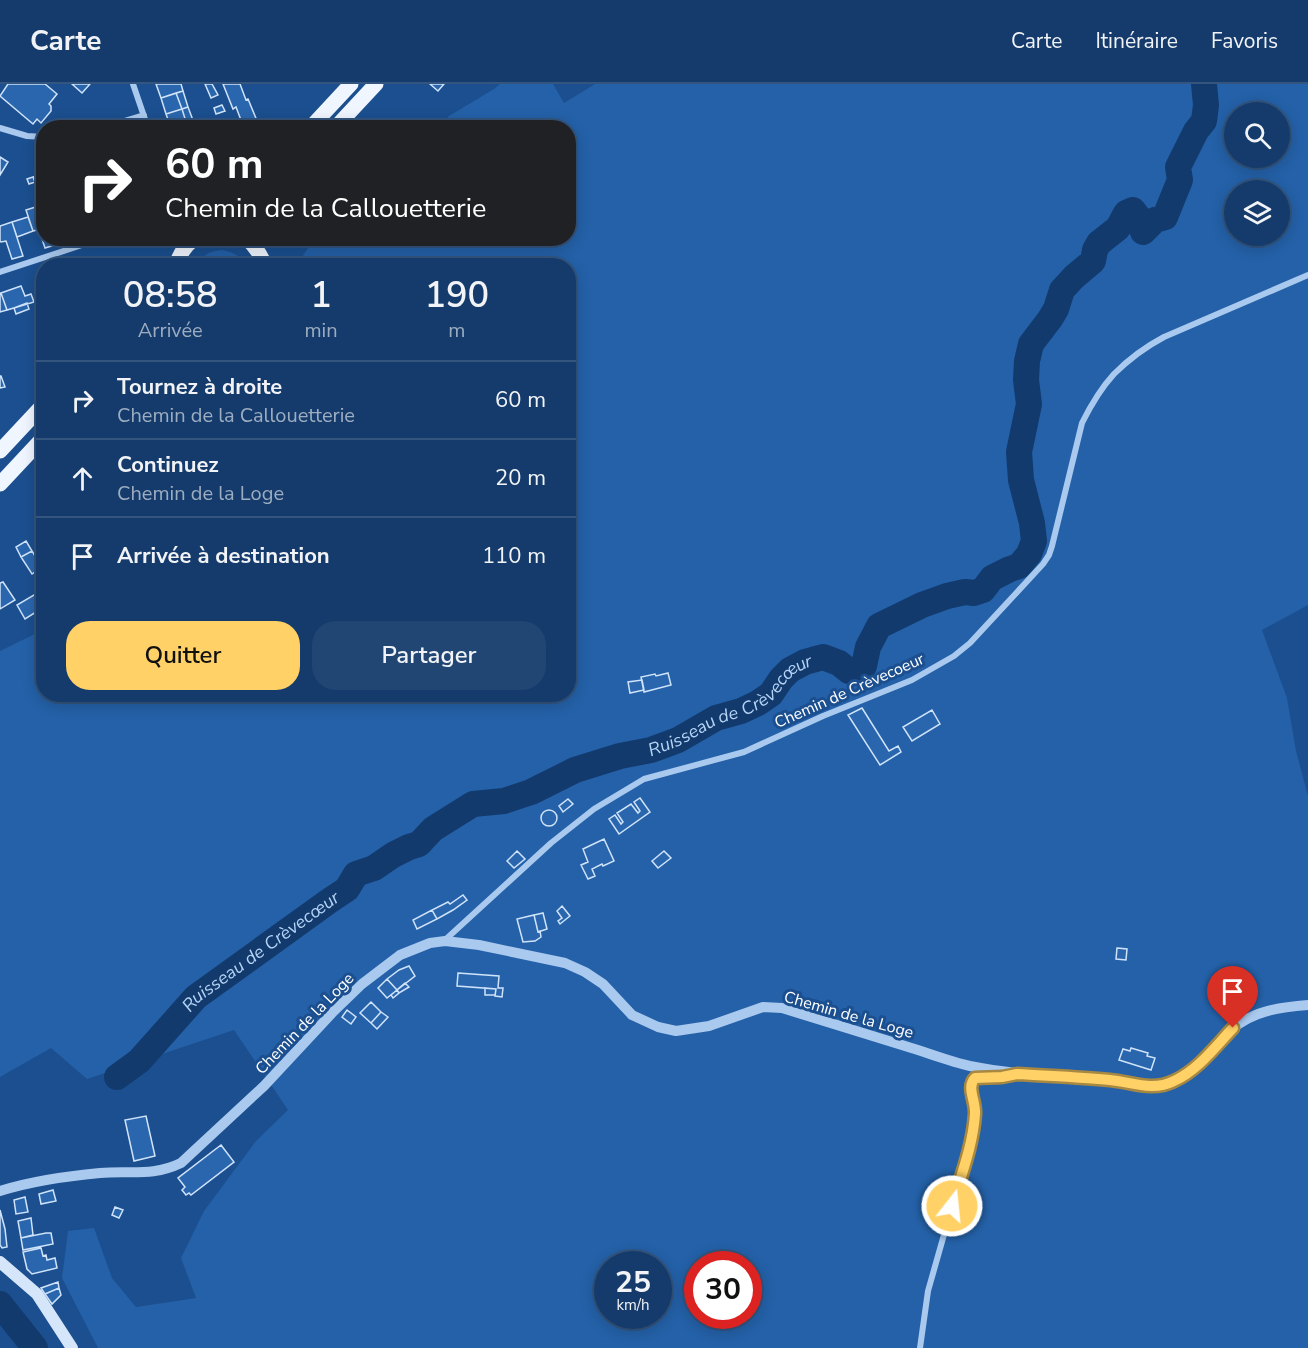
<!DOCTYPE html>
<html lang="fr">
<meta charset="utf-8">
<style>
body{margin:0;font-family:"Nunito Sans",sans-serif;background:#214673;color:#f1f3f6;height:100vh;display:flex;flex-direction:column;font-size:22px;white-space:nowrap}
*{box-sizing:border-box;margin:0}
p{font-size:20px;color:#9dadc1}
.icon{flex:none;width:33px;height:33px;fill:none;stroke:currentColor;stroke-width:2;stroke-linecap:round;stroke-linejoin:round}
.map{position:relative;flex:1;overflow:hidden}
.drawer{position:absolute;left:36px;top:174px;width:540px;height:444px;display:flex;flex-direction:column;background:#143b6b;border-radius:24px;box-shadow:0 3px 15px #0003,0 0 0 2px #33557e}
.drawer>*{flex:none}
.hud{position:absolute;left:36px;top:36px;width:540px;height:126px;border-radius:24px;box-shadow:0 3px 15px #0003,0 0 0 2px #33557e;background:#202124;color:#fff;overflow:hidden}
.tools{position:absolute;left:1224px;top:18px;display:grid;gap:12px}
.tools a{display:grid;place-items:center;width:66px;height:66px;border-radius:50%;background:#143b6b;box-shadow:0 3px 15px #0003,0 0 0 2px #33557e;font-size:30px}
.speed{position:absolute;left:594px;top:1167px;display:flex;gap:12px;font-size:30px;font-weight:700;text-align:center}
.speed>*{display:grid;place-content:center;width:78px;height:78px;border-radius:50%;background:#143b6b;box-shadow:0 3px 15px #0003,0 0 0 2px #33557e;line-height:1}
.speed small{font-size:15px;font-weight:400}
.speed .limit{border:9px solid #d22;background:#fff;color:#111}
.pin{position:absolute;display:grid;place-items:center;width:51px;height:51px;color:#fff;margin:-62px -26px;border-radius:50% 50% 50% 0;rotate:-45deg;box-shadow:0 0 6px #0007}
.pin .icon{rotate:45deg}
.me{position:absolute;width:66px;margin:-33px;rotate:16deg;stroke-linejoin:round;filter:drop-shadow(0 0 4px #0008)}
.turn{display:flex;align-items:center;gap:21px;height:126px;padding:0 30px;font-size:27px}
.turn .icon{width:78px;height:78px;stroke-width:2.5}
.turn b{display:block;font-size:42px;line-height:51px}
.eta{display:flex;justify-content:space-evenly;align-items:center;height:102px;text-align:center}
.eta b{font-size:36px;font-weight:600;line-height:42px}
.action{display:flex;gap:12px;margin-top:auto;padding:12px 30px}
.action a{flex:1;height:69px;border-radius:24px;background:#ffd166;color:#111;font-size:24px;font-weight:600;line-height:69px;text-align:center}
.action a+a{background:#214673;color:#f1f3f6}
ul{padding:0;list-style:none}
li{display:flex;align-items:center;gap:18px;height:78px;padding:0 30px;border-top:2px solid #33557e}
li div{flex:1}
li b{display:block;font-size:22px}
li em{font-style:normal}
header{display:flex;align-items:center;gap:36px;box-sizing:border-box;height:84px;padding:0 30px;background:#143b6b;border-bottom:2px solid #33557e}
header strong{font-size:28px}
nav{display:flex;gap:33px;margin-inline-start:auto;font-size:21px}
.map>svg:first-child{display:block}
</style>
<header>
<strong>Carte</strong>
<nav><a>Carte</a><a>Itinéraire</a><a>Favoris</a></nav>
</header>
<div class="map">
<svg width="1308" height="1264" viewBox="0 0 1308 1264">
<rect width="100%" height="100%" fill="#1b4f8f"/>
<path fill="#2461a8" fill-rule="evenodd" d="M500 0H553L564 19 595 0H1308V521L1262 546 1287 614 1296 667 1308 712V1264H98L62 1194 68 1147 94 1144 112 1194 136 1223 196 1214 181 1174 204 1127 256 1057 288 1026 234 946 87 995 51 964 0 993V567L43 546 44 610H568V182L297 181 314 155 568 154V44L438 43 449 32 494 5ZM1234 28H1280V74H1234ZM1234 106H1280V152H1234ZM608 1180H658V1232H608ZM698 1180H748V1232H698Z
M222 166C233 168 240 172 246 181H197C202 171 211 167 222 166Z"/>
<g fill="none" stroke-linecap="round" stroke-linejoin="round">
<g stroke="#123a6d" stroke-width="26">
<path id="s1" d="M117 993 139 977 196 913 329 817 347 805 356 790 374 784 393 771 409 763 419 760 433 745 473 720 504 717 531 708 575 686 620 672 651 666 678 656 716 634 741 627 758 619 771 610 781 595 790 586 805 578 823 573 839 579 849 587 859 589 864 582 868 563 879 542 922 521 947 512 965 508 974 509 983 506 992 494 1010 485 1019 482 1029 470 1034 457 1032 439 1021 396 1019 368 1029 320 1026 296 1027 277 1031 260 1050 235 1056 225 1062 206 1074 193 1093 177 1095 166 1099 159 1118 144 1126 129 1133 126 1139 134 1143 148 1155 136 1165 133 1180 96 1178 83 1196 47 1204 37 1206 21 1204 0"/>
<path d="M0 1220 35 1264"/>
</g>
</g>
<path fill="#2a66ad" stroke="#cfe3fa" stroke-width="1.5" d="M8 0H45L57 10 49 20 51 22V27L41 39 37 35 33 40 0 12Z
M72 0H90L82 9Z
M156 0H181L183 7 161 14Z
M205 0H212L218 11 211 14Z
M223 0H240L246 16 248 15 260 44H244L236 23 233 25Z
M430 0H444L438 7Z
M183 7 188 23 182 25 176 9Z
M176 9 182 25 166 30 161 14Z
M222 21 225 27 216 30 214 24Z
M188 23 194 39 187 41 182 25Z
M182 25 187 41 179 44H171L166 30Z
M229 37 231 43 221 44 219 40Z
M194 39 195 44H179L187 41Z
M0 73 8 78 0 91Z
M44 89V98L36 101 33 93Z
M33 93 35 98 29 100 27 95Z
M42 121 44 144 33 147 26 126Z
M28 133 33 147 17 153 12 138Z
M12 138 23 172 12 175 6 157 1 158 0 157V142Z
M44 148V154H53L55 161 45 164 40 149Z
M53 154H66L67 157 55 161Z
M21 202 25 212 31 210 34 218 7 226 1 209Z
M0 209H1L7 226 0 228Z
M27 219 29 225 16 230 14 224Z
M0 292H1L5 303 0 304Z
M26 457 32 467 21 473 16 463Z
M32 467 42 483 32 490 21 473Z
M3 498 15 516 0 525V499Z
M44 505V523L25 535 17 521Z
M668 589 671 601 644 608 641 593 655 590 656 592Z
M642 596 644 606 630 609 628 598Z
M862 624 889 667 898 662 901 668 880 681 848 631Z
M932 626 940 640 912 657 903 643Z
M640 714 650 728 619 750 609 735 615 731 621 740 623 738 617 729 631 720 638 729 640 727 634 718Z
M568 715 573 720 563 728 559 722Z
M541 734a8 8 0 1 1 16 0a8 8 0 1 1-16 0Z
M604 755 614 777 603 782 602 780 592 785 595 792 588 795 581 781 588 778 583 765Z
M517 767 525 775 514 784 507 777Z
M664 767 671 774 658 784 652 777Z
M463 811 467 816 453 826 437 835 432 826 448 818 450 820Z
M562 822 570 832 560 840 558 837 562 834 557 827Z
M432 826 437 835 417 845 413 836Z
M543 829 547 845 538 848 534 831Z
M534 831 538 848 540 847 541 853 535 857 523 858 517 835Z
M1117 864 1127 865 1126 876 1116 875Z
M409 882 415 892 397 906 387 895 399 886Z
M458 889 499 892 498 904H503L502 913 495 912 496 905 457 902Z
M1225 890 1232 907 1222 911 1216 894Z
M387 895 397 906 387 914 378 904Z
M405 899 409 903 399 909 397 906Z
M485 904 496 905 495 911H485Z
M397 906 399 909 393 914 391 911Z
M1249 908 1254 916 1234 930 1230 924 1237 919 1236 917Z
M371 918 381 928 371 939 360 929Z
M347 926 356 933 351 940 342 933Z
M381 928 388 933 377 945 371 939Z
M1131 964 1148 969 1147 972 1155 974 1151 986 1119 976 1123 965 1130 967Z
M146 1032 155 1072 134 1077 125 1036Z
M221 1061 234 1078 191 1111 189 1109 186 1111 182 1106 185 1103 178 1094Z
M53 1106 56 1117 41 1120 39 1110Z
M25 1113 28 1128 16 1130 14 1116Z
M115 1123 123 1126 119 1134 112 1131Z
M0 1126 5 1145 7 1163 2 1164 0 1161Z
M31 1134 33 1151 21 1154 18 1137Z
M46 1149H51L53 1160 23 1166 21 1154Z
M41 1164 43 1172 46 1171 47 1176 55 1174 57 1184 32 1190 27 1185 23 1168Z
M58 1198 59 1204 45 1210 41 1204Z
M59 1204 61 1211 52 1220 45 1210Z"/>
<g fill="none" stroke-linecap="round" stroke-linejoin="round">
<path stroke="#a9c9ee" stroke-width="6" d="M133 0 148 44
M0 44 27 52 44 53
M101 44 144 31
M0 188 103 154
M445 856 551 759 594 725 644 695 744 668 823 632 912 596 954 572 970 559 1043 480 1049 471 1052 462 1082 339C1090 323 1102 303 1114 290 1127 277 1147 262 1164 253L1308 191
M920 1264 928 1207 970 1059 975 1030V1019L970 1004 971 997 975 994 1002 993 1010 991"/>
<path stroke="#a9c9ee" stroke-width="10" d="M0 1107C32 1097 67 1092 100 1089 130 1086 152 1093 181 1079L264 1002 332 929 362 900 400 871 430 859 445 857 479 861 565 879 585 888 603 900 632 931 658 943 676 947 709 942 763 923 782 924C823 937 864 949 905 962 926 968 948 977 970 982 1015 991 1061 993 1107 996 1127 997 1145 1006 1165 1001 1194 994 1211 964 1231 946 1252 927 1281 923 1308 921"/>
<path stroke="#d6e6fa" stroke-width="12" d="M0 1178 37 1210 72 1264"/>
<path stroke="#f0f6ff" stroke-width="15" d="M310 44 351 0
M335 44 376 0
M246 154C255 162 261 170 265 182
M176 182C179 170 186 161 195 154
M0 367 44 320
M0 400 44 353"/>
</g>
<g fill="none" stroke-linecap="round" stroke-linejoin="round">
<g stroke="#a68842" stroke-width="15">
<path id="route" d="M952 1122C961 1092 973 1061 975 1030 976 1017 966 1003 975 994L1002 993 1017 990C1048 992 1079 993 1110 996 1132 998 1152 1008 1174 997 1198 986 1215 963 1233 944"/>
</g>
<use href="#route" stroke="#ffd166" stroke-width="10"/>
</g>
<g text-anchor="middle" stroke-width="6" stroke-linejoin="round" paint-order="stroke">
<g font-size="16" fill="#fff" stroke="#1b4f8f">
<text transform="translate(849 606) rotate(-24)" y="6">Chemin de Crèvecoeur</text>
<text transform="translate(849 930) rotate(16)" y="6">Chemin de la Loge</text>
<text transform="translate(304 939) rotate(-46)" y="6">Chemin de la Loge</text>
</g>
<g font-size="18" font-style="italic" fill="#b5d3f5" stroke="#1b4f8f">
<text dy="6" stroke="none"><textPath href="#s1" startOffset="734">Ruisseau de Crèvecœur</textPath></text>
<text dy="6" stroke="none"><textPath href="#s1" startOffset="192">Ruisseau de Crèvecœur</textPath></text>
</g>
</g>
</svg>
<div class="tools">
<a><svg class="icon" aria-label="search" viewBox="0 0 24 24"><circle cx="10" cy="10" r="6"/><path d="M15 15l6 6"/></svg></a>
<a><svg class="icon" aria-label="layers" viewBox="0 0 24 24"><path d="M12 4l9 5-9 5-9-5zM3 14l9 5 9-5"/></svg></a>
</div>
<div class="speed"><div>25<small>km/h</small></div><div class="limit">30</div></div>
<div class="pin" style="left:1233px;top:944px;background:#d93025"><svg class="icon" aria-label="arrive" viewBox="0 0 24 24"><path d="M6 21V4h12l-3 4 3 4H6"/></svg></div>
<svg class="me" style="left:952px;top:1122px" viewBox="-20 -20 40 40"><circle r="17" fill="#ffd166" stroke="#fff" stroke-width="3"/><path d="M0-11L8 9 0 5-8 9z" fill="#fff"/></svg>
<div class="hud">
<div class="turn"><svg class="icon" aria-label="right" viewBox="0 0 24 24"><path d="M7 20v-9h11M14 6l5 5-5 5"/></svg><div><b>60 m</b>Chemin de la Callouetterie</div></div>
</div>
<section class="drawer">
<div class="eta">
<div><b>08:58</b><p>Arrivée</p></div>
<div><b>1</b><p>min</p></div>
<div><b>190</b><p>m</p></div>
</div>
<ul>
<li><svg class="icon" aria-label="right" viewBox="0 0 24 24"><path d="M7 20v-9h11M14 6l5 5-5 5"/></svg><div><b>Tournez à droite</b><p>Chemin de la Callouetterie</p></div><em>60 m</em></li>
<li><svg class="icon" aria-label="ahead" viewBox="0 0 24 24"><path d="M12 20V5M6 11l6-6 6 6"/></svg><div><b>Continuez</b><p>Chemin de la Loge</p></div><em>20 m</em></li>
<li><svg class="icon" aria-label="arrive" viewBox="0 0 24 24"><path d="M6 21V4h12l-3 4 3 4H6"/></svg><div><b>Arrivée à destination</b></div><em>110 m</em></li>
</ul>
<div class="action"><a>Quitter</a><a>Partager</a></div>
</section>
</div>
